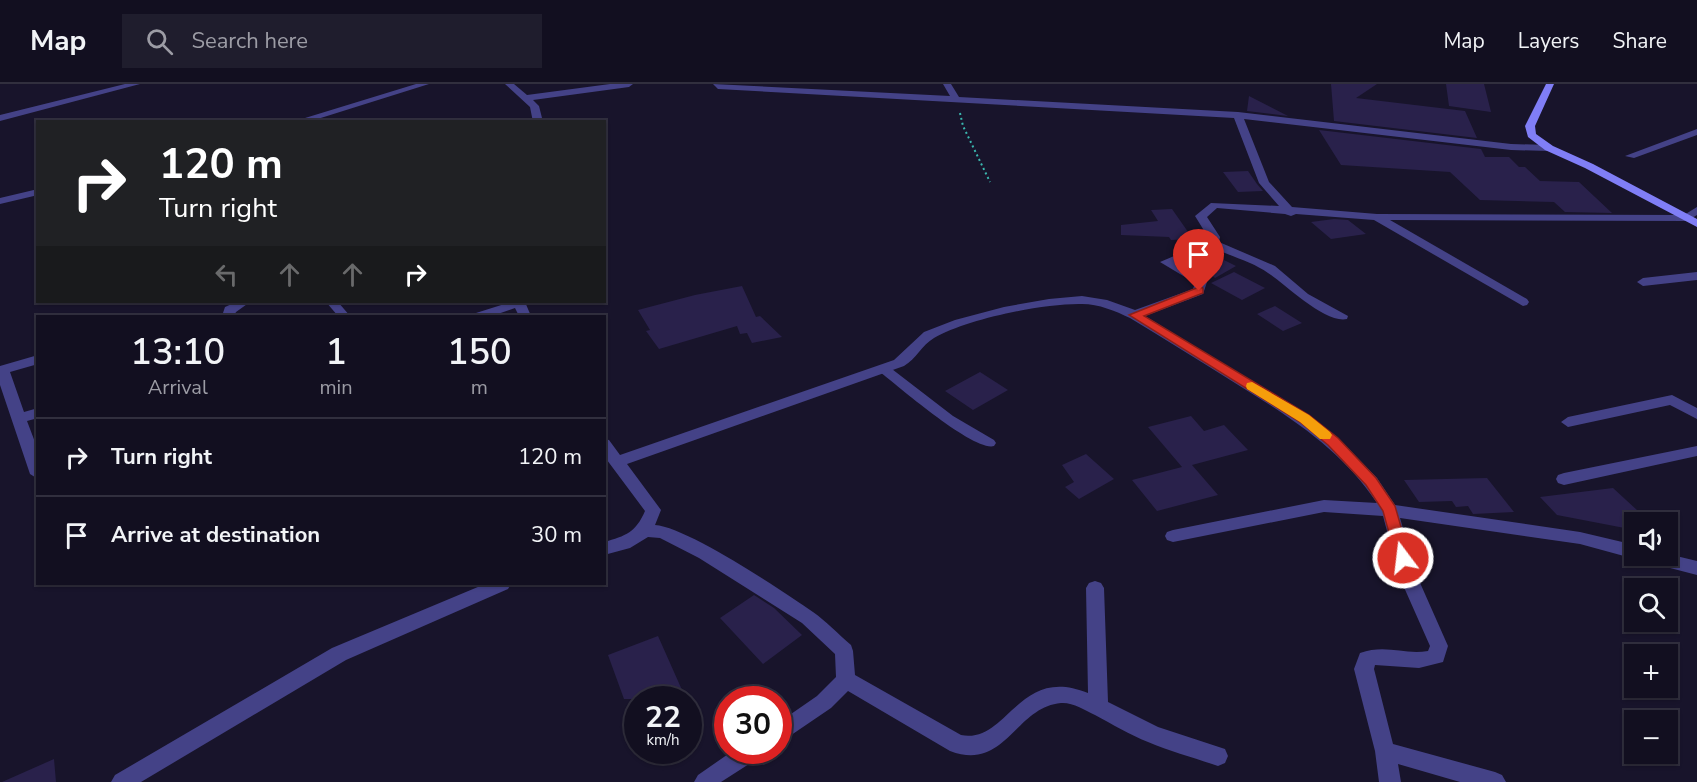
<!DOCTYPE html>
<meta charset="utf-8">
<style>
body{margin:0;font-family:"Nunito Sans",sans-serif;background:#1f1d2d;color:#f1f3f6;height:100vh;display:flex;flex-direction:column;font-size:22px;white-space:nowrap}
*{box-sizing:border-box;margin:0}
p{font-size:20px;color:#9c9ca5}
.icon{flex:none;width:33px;height:33px;fill:none;stroke:currentColor;stroke-width:2;stroke-linecap:round;stroke-linejoin:round}
.map{position:relative;flex:1;overflow:hidden}
.side{position:absolute;left:36px;top:231px;width:570px;height:270px;display:flex;flex-direction:column;background:#120f20;border-radius:0px;box-shadow:0 2px 4px #0004,0 0 0 2px #312f3e}
.side>*{flex:none}
.hud{position:absolute;left:36px;top:36px;width:570px;height:183px;border-radius:0px;box-shadow:0 2px 4px #0004,0 0 0 2px #312f3e;background:#202124;color:#fff;overflow:hidden}
.tools{position:absolute;left:1624px;top:428px;display:grid;gap:12px}
.tools a{display:grid;place-items:center;width:54px;height:54px;border-radius:0px;background:#120f20;box-shadow:0 2px 4px #0004,0 0 0 2px #312f3e;font-size:30px}
.speed{position:absolute;left:624px;top:602px;display:flex;gap:12px;font-size:30px;font-weight:700;text-align:center}
.speed>*{display:grid;place-content:center;width:78px;height:78px;border-radius:50%;background:#120f20;box-shadow:0 2px 4px #0004,0 0 0 2px #312f3e;line-height:1}
.speed small{font-size:15px;font-weight:400}
.speed .limit{border:9px solid #d22;background:#fff;color:#111}
.pin{position:absolute;display:grid;place-items:center;width:51px;height:51px;color:#fff;margin:-62px -26px;border-radius:50% 50% 50% 0;rotate:-45deg;box-shadow:0 0 6px #0007}
.pin .icon{rotate:45deg}
.me{position:absolute;width:66px;margin:-33px;rotate:345deg;stroke-linejoin:round;filter:drop-shadow(0 0 4px #0008)}
.turn{display:flex;align-items:center;gap:21px;height:126px;padding:0 24px;font-size:27px}
.turn .icon{width:78px;height:78px;stroke-width:2.5}
.turn b{display:block;font-size:42px;line-height:51px}
.lanes{display:flex;align-items:center;height:57px;padding:0 24px;background:#0003;justify-content:center;gap:30px;direction:ltr}
.lanes .off{opacity:.35}
.eta{display:flex;justify-content:space-evenly;align-items:center;height:102px;text-align:center}
.eta b{font-size:36px;font-weight:600;line-height:42px}
ul{padding:0;list-style:none}
li{display:flex;align-items:center;gap:18px;height:78px;padding:0 24px;border-top:2px solid #312f3e}
li div{flex:1}
li b{display:block;font-size:22px}
li em{font-style:normal}
header{display:flex;align-items:center;gap:36px;box-sizing:border-box;height:84px;padding:0 30px;background:#120f20;border-bottom:2px solid #312f3e}
header strong{font-size:28px}
nav{display:flex;gap:33px;margin-inline-start:auto;font-size:21px}
.search{width:420px;height:54px;background:#1f1d2d;display:flex;align-items:center;gap:15px;box-sizing:border-box;padding:0 21px;border-radius:0px;color:#9c9ca5;font-size:22px}
.map>svg:first-child{display:block}
</style>
<header>
<strong>Map</strong>
<div class="search"><svg class="icon" aria-label="search" viewBox="0 0 24 24"><circle cx="10" cy="10" r="6"/><path d="M15 15l6 6"/></svg>Search here</div>
<nav><a>Map</a><a>Layers</a><a>Share</a></nav>
</header>
<div class="map">
<svg width="1697" height="698" viewBox="0 0 1697 698">
<rect width="100%" height="100%" fill="#18142b"/>
<path fill="#29214b" d="M1331 0H1377L1356 14 1465 27 1477 54 1334 37Z
M1446 0H1484L1491 28 1449 22Z
M1249 12 1288 32 1247 27Z
M1319 46 1481 65 1485 73H1509L1519 83H1525L1540 97 1579 98 1612 129 1565 128 1554 118 1480 116 1450 88 1341 81Z
M1248 87 1257 100 1263 107 1238 108 1223 88Z
M1172 125 1193 155 1171 156 1169 153 1121 151V141L1158 137 1151 126Z
M1334 135 1348 136 1366 150 1331 155 1311 138Z
M1212 170 1236 182 1215 194 1196 178Z
M1234 188 1265 204 1242 216 1211 199Z
M742 202 756 233 760 232 782 253 752 259 747 249 740 250 737 242 659 265 646 247 650 246 638 226 695 211Z
M1275 222 1302 239 1283 247 1257 230Z
M980 288 1008 306 973 326 945 307Z
M1191 332 1204 347 1224 341 1248 366 1192 381 1218 411 1157 427 1132 396 1182 383 1148 343Z
M1086 370 1114 395 1079 415 1065 403 1074 398 1062 381Z
M1487 394 1514 428 1473 430 1468 422 1456 423 1452 417 1419 418 1404 396Z
M1613 404 1650 438H1635V446L1557 431 1540 413Z
M754 511 774 524 802 551 763 580 720 534Z
M658 552 686 615H624L608 571Z
M54 675 56 698H2Z"/>
<g fill="none" stroke-linecap="round" stroke-linejoin="round">
<path stroke="#3ab7af" stroke-width="2" stroke-dasharray="2 3" stroke-linecap="butt" d="M960 29 963 42 990 98"/>
<path fill="#444287" fill-rule="evenodd" d="M884 281 888 282 953 332 994 356 996 359 994 362C974 368 898 302 880 288L878 285 880 282Z"/>
<path fill="#444287" fill-rule="evenodd" d="M125 0H140L0 37V31Z
M416 0H429L308 38H292Z
M505 0H514L527 11 610 0H633L629 3 533 16 539 22 543 38H533L530 23Z
M713 0 950 12 943 0H951L959 13 1238 28 1511 60 1549 61 1554 64 1549 67 1511 66 1244 35 1269 98 1292 123 1377 130 1684 131 1697 123V131L1687 137 1390 136 1527 215 1529 218 1527 221 1523 222 1374 136 1296 130 1291 132 1285 130 1217 124 1207 133 1220 153 1219 158 1275 182 1308 210 1348 232 1347 235C1325 240 1285 200 1268 189 1253 178 1230 172 1213 164L1176 178 1205 195 1207 198 1203 210 1145 232 1309 332 1338 354 1377 394 1395 421 1580 448 1635 461V471L1668 470 1697 477V491L1647 478 1640 473 1635 475 1580 460 1400 434 1417 492 1448 562 1443 578 1419 584 1375 581 1374 585 1393 660 1495 688 1502 691 1506 698H1460L1398 680 1401 698H1379L1375 667 1354 585 1360 569C1386 560 1404 571 1428 567L1430 562 1399 492 1383 432 1324 428 1173 458 1167 456 1165 452 1167 448 1173 446 1324 416 1377 419C1341 365 1290 333 1235 299 1200 277 1165 255 1130 234 1115 227 1099 220 1082 220 1044 219 967 235 934 254 922 261 916 275 904 282L627 380 661 426 655 441C687 443 783 507 813 528 826 537 838 550 851 561L853 567 855 591 961 651C1008 660 1018 580 1088 609L1086 504 1089 499 1095 497 1101 499 1104 504 1108 618 1158 643 1225 665 1228 672 1225 679 1218 682C1195 674 1171 668 1148 658 1130 651 1112 640 1095 631 1085 626 1072 618 1061 619 1015 623 1006 688 950 667L848 607 831 624 778 660V639L817 612 836 593 835 570 802 539 699 474 660 454 648 453 630 464 604 471V458C626 452 636 448 645 427L604 372V355L609 356 620 371 894 276 924 248 955 236 1004 223 1049 215 1082 212 1107 216 1135 226 1193 205 1195 199 1160 178 1207 158 1208 153 1195 132 1211 119 1279 122 1259 99 1234 34 718 5Z
M1697 45V51L1634 74 1625 72Z
M38 105V111L0 120V114Z
M1697 188V196L1643 202 1637 198 1643 194Z
M236 218H250L236 228 234 232H222L225 223Z
M326 218H338L350 232H338Z
M511 218H525L531 232H519L515 224 492 232H475L476 229Z
M38 271V280L10 288 24 328 38 324V334L27 337 38 366V395L30 390 0 301V282Z
M1672 311 1697 324V335L1670 321 1568 343 1561 338 1568 333Z
M1697 362V372L1564 401 1558 399 1556 395 1558 391 1564 389Z
M485 500H511L508 505 346 576 141 698H111L115 691 332 564Z
M734 666H763L760 673 721 698H694L698 691Z"/>
<path fill="#807ef6" fill-rule="evenodd" d="M1546 0H1554L1535 42 1536 50 1553 62 1593 80 1697 135V143L1585 84 1545 66 1528 53 1525 42Z"/>
</g>
<path fill="#d93025" stroke="#8d1f18" stroke-width="1.5" d="M1199 203 1203 204V209L1144 232 1309 331 1338 354 1376 394 1395 422 1410 474 1408 478H1397L1383 427 1366 401 1328 361 1300 338 1129 231Z"/>
<path fill="#f59e0b" d="M1252 298 1309 331 1330 348 1332 351 1330 355H1320L1300 338 1247 305 1246 302 1247 299Z"/>
</svg>
<div class="tools">
<a><svg class="icon" aria-label="sound" viewBox="0 0 24 24"><path d="M4 9h4l5-4v14l-5-4H4zM17 9q2 3 0 6"/></svg></a>
<a><svg class="icon" aria-label="search" viewBox="0 0 24 24"><circle cx="10" cy="10" r="6"/><path d="M15 15l6 6"/></svg></a>
<a>+</a>
<a>−</a>
</div>
<div class="speed"><div>22<small>km/h</small></div><div class="limit">30</div></div>
<div class="pin" style="left:1199px;top:207px;background:#d93025"><svg class="icon" aria-label="arrive" viewBox="0 0 24 24"><path d="M6 21V4h12l-3 4 3 4H6"/></svg></div>
<svg class="me" style="left:1403px;top:474px" viewBox="-20 -20 40 40"><circle r="17" fill="#d93025" stroke="#fff" stroke-width="3"/><path d="M0-11L8 9 0 5-8 9z" fill="#fff"/></svg>
<div class="hud">
<div class="turn"><svg class="icon" aria-label="right" viewBox="0 0 24 24"><path d="M7 20v-9h11M14 6l5 5-5 5"/></svg><div><b>120 m</b>Turn right</div></div>
<div class="lanes"><svg class="icon off" aria-label="left" viewBox="0 0 24 24"><path d="M17 20v-9H6M10 6l-5 5 5 5"/></svg><svg class="icon off" aria-label="ahead" viewBox="0 0 24 24"><path d="M12 20V5M6 11l6-6 6 6"/></svg><svg class="icon off" aria-label="ahead" viewBox="0 0 24 24"><path d="M12 20V5M6 11l6-6 6 6"/></svg><svg class="icon" aria-label="right" viewBox="0 0 24 24"><path d="M7 20v-9h11M14 6l5 5-5 5"/></svg></div>
</div>
<section class="side">
<div class="eta">
<div><b>13:10</b><p>Arrival</p></div>
<div><b>1</b><p>min</p></div>
<div><b>150</b><p>m</p></div>
</div>
<ul>
<li><svg class="icon" aria-label="right" viewBox="0 0 24 24"><path d="M7 20v-9h11M14 6l5 5-5 5"/></svg><div><b>Turn right</b></div><em>120 m</em></li>
<li><svg class="icon" aria-label="arrive" viewBox="0 0 24 24"><path d="M6 21V4h12l-3 4 3 4H6"/></svg><div><b>Arrive at destination</b></div><em>30 m</em></li>
</ul>
</section>
</div>
